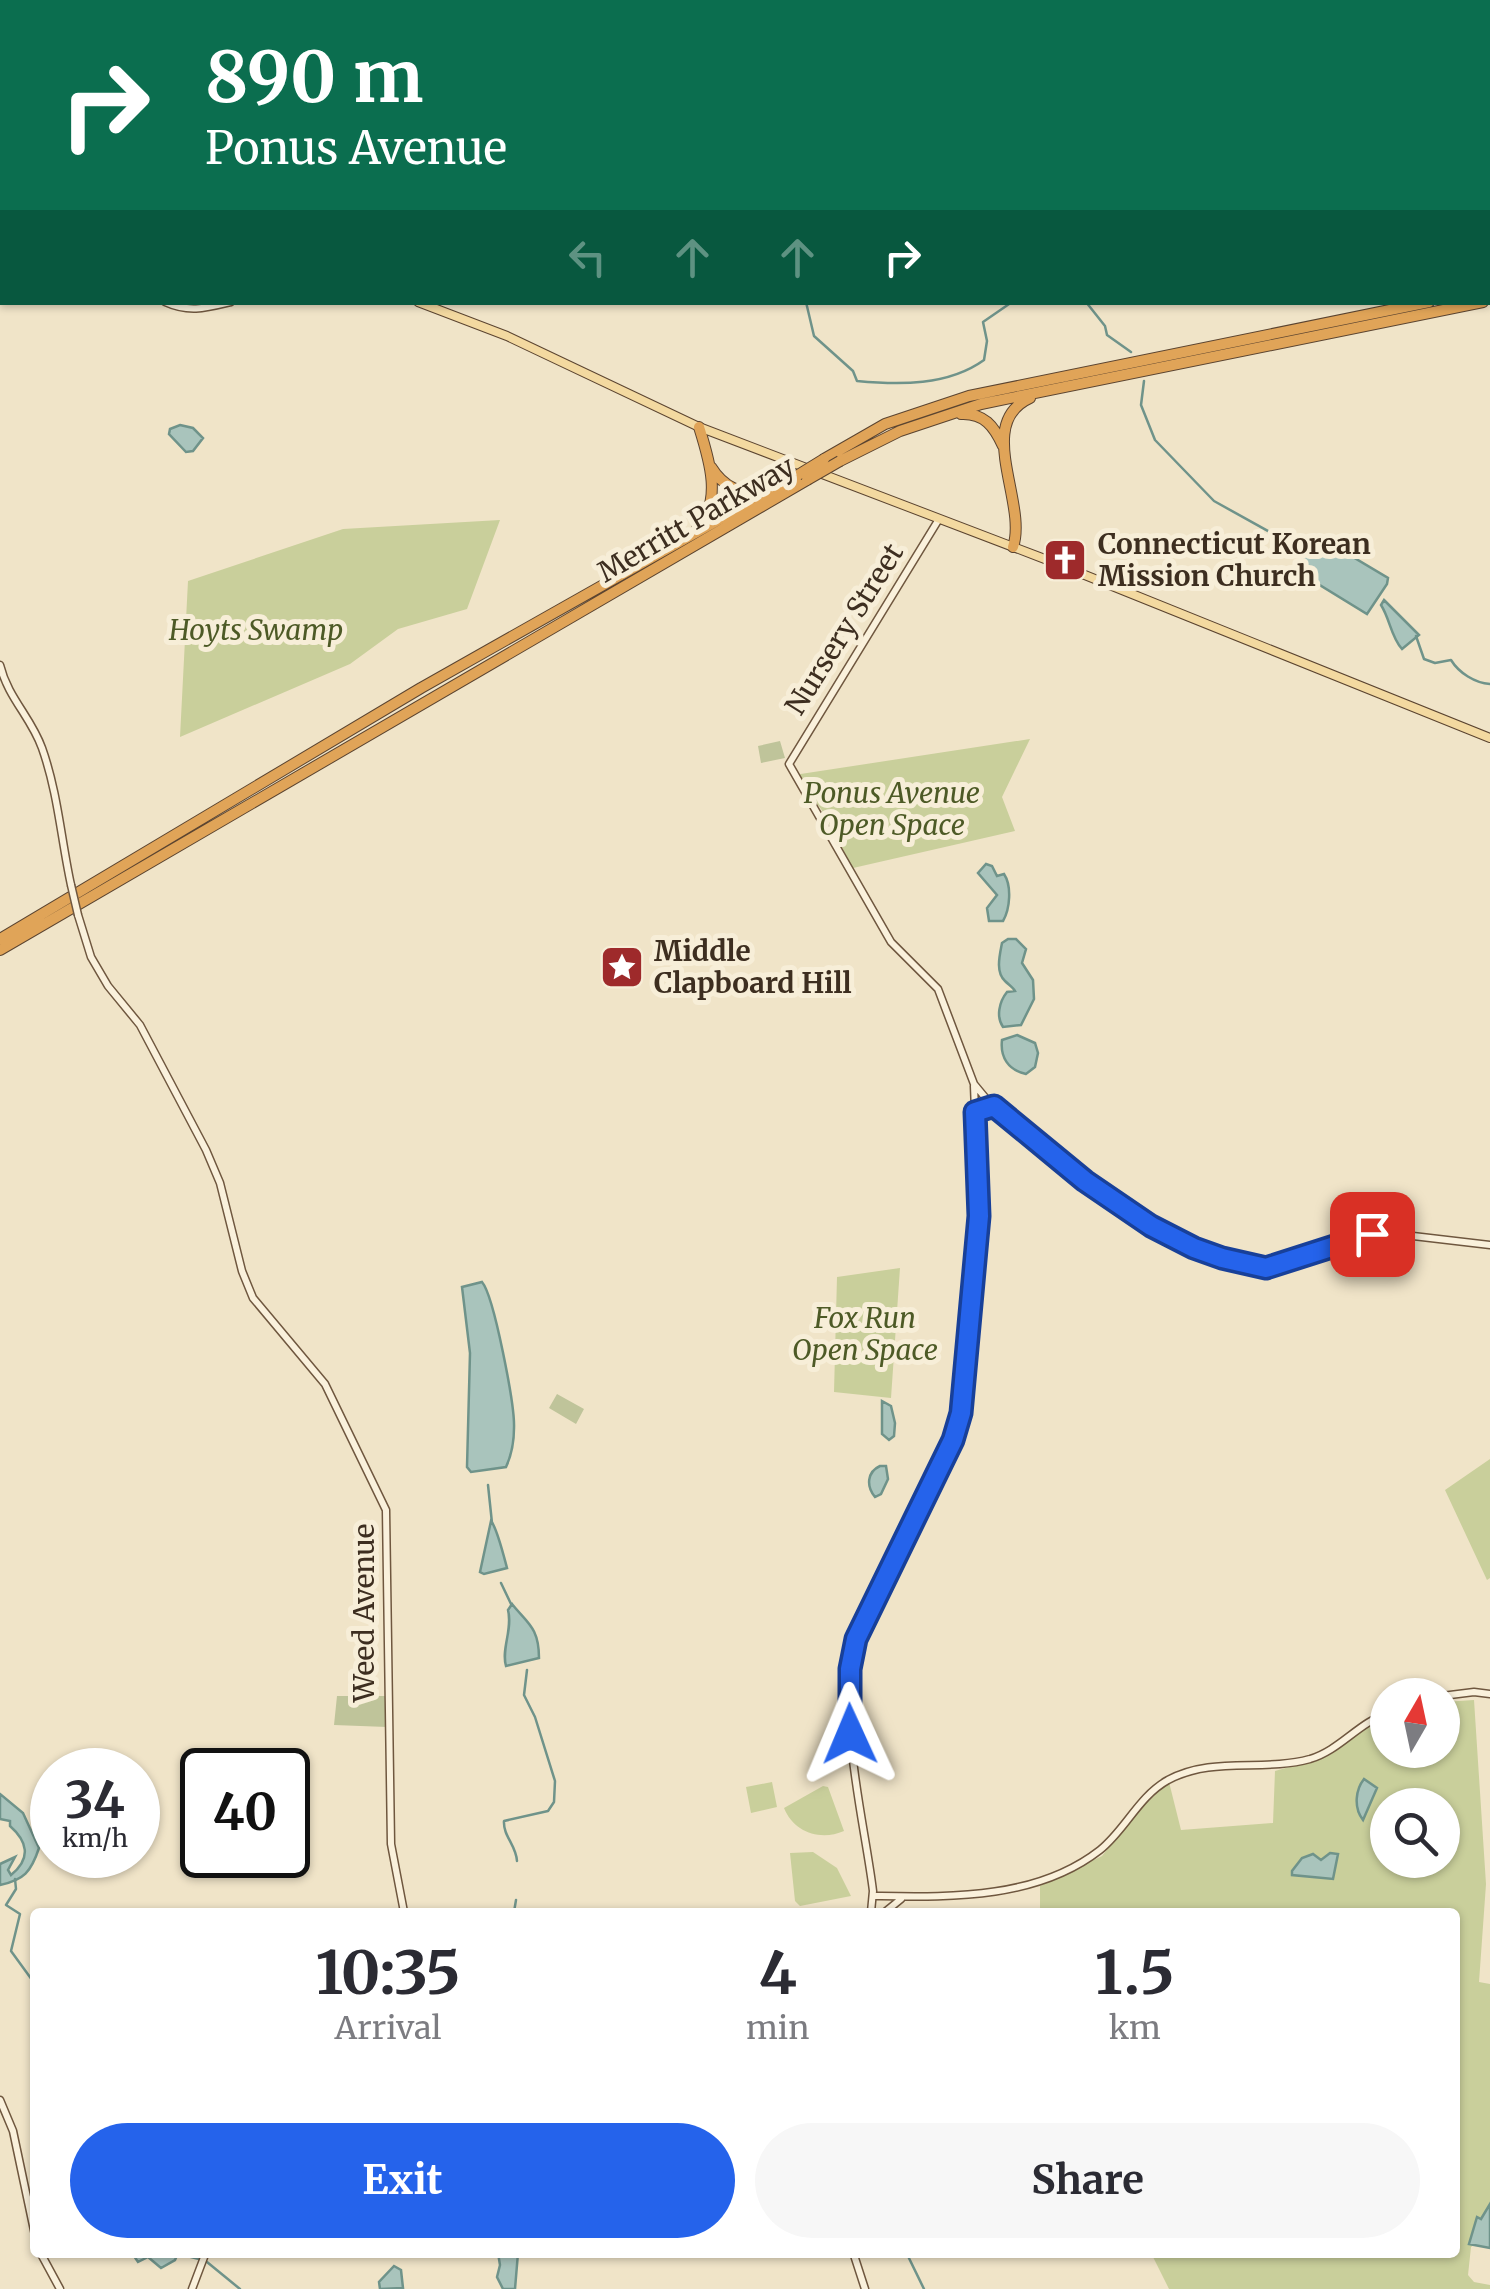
<!DOCTYPE html>
<style>
body{margin:0;font-family:Merriweather,serif;background:#f7f7f7;color:#2b2b33;height:100vh;display:flex;flex-direction:column;font-size:38px;white-space:nowrap}
*{box-sizing:border-box;margin:0}
p{font-size:32px;color:#7c7c81}
.icon{flex:none;width:55px;height:55px;fill:none;stroke:currentColor;stroke-width:2;stroke-linecap:round;stroke-linejoin:round}
.map{position:relative;flex:1;overflow:hidden}
.details{position:absolute;left:30px;top:1908px;width:1430px;height:350px;display:flex;flex-direction:column;background:#fff;border-radius:10px;box-shadow:0 2px 8px #0004}
.details>*{flex:none}
.hud{position:absolute;left:0px;top:0px;width:1490px;height:305px;box-shadow:0 2px 8px #0004;background:#0b6e4f;color:#fff;overflow:hidden}
.needle{width:65px;rotate:9deg}
.fabs{position:absolute;left:1370px;top:1678px;display:grid;gap:20px}
.fabs a{display:grid;place-items:center;width:90px;height:90px;border-radius:50%;background:#fff;box-shadow:0 2px 8px #0004;font-size:50px}
.speed{position:absolute;left:30px;top:1748px;display:flex;gap:20px;font-size:50px;font-weight:700;text-align:center}
.speed>*{display:grid;place-content:center;width:130px;height:130px;border-radius:50%;background:#fff;box-shadow:0 2px 8px #0004;line-height:1}
.speed small{font-size:25px;font-weight:400}
.speed .limit{border:5px solid #111;border-radius:15px;background:#fff;color:#111}
.pin{position:absolute;display:grid;place-items:center;width:85px;height:85px;color:#fff;margin:-42px;border-radius:20px;box-shadow:0 5px 15px #0006}
.me{position:absolute;width:110px;margin:-55px;rotate:359deg;stroke-linejoin:round;filter:drop-shadow(0 0 8px #0008)}
.turn{display:flex;align-items:center;gap:35px;height:210px;padding:0 40px;font-size:45px}
.turn .icon{width:130px;height:130px;stroke-width:2.5}
.turn b{display:block;font-size:70px;line-height:85px}
.lanes{display:flex;align-items:center;height:95px;padding:0 40px;background:#0003;justify-content:center;gap:50px;direction:ltr}
.lanes .off{opacity:.35}
.eta{display:flex;justify-content:space-evenly;align-items:center;height:170px;text-align:center}
.eta b{font-size:60px;font-weight:700;line-height:70px}
.cta{display:flex;gap:20px;margin-top:auto;padding:20px 40px}
.cta a{flex:1;height:115px;border-radius:60px;background:#2563eb;color:#fff;font-size:40px;font-weight:700;line-height:115px;text-align:center}
.cta a+a{background:#f7f7f7;color:#2b2b33}
.map>svg:first-child{display:block}
</style>
<div class="map">
<svg width="1490" height="2289" viewBox="0 0 1490 2289">
<rect width="100%" height="100%" fill="#f0e4c8"/>
<path fill="#c9cf9b" fill-rule="evenodd" d="M500 520 467 609 398 629 350 664 180 737 188 581 343 529Z
M1030 739 1002 797 1015 831 853 868 821 809 794 775Z
M900 1268 891 1398 834 1392 837 1277Z
M1490 1459V1578L1487 1580 1445 1490Z
M1474 1700 1486 1884 1479 1982 1490 1984V2248L1475 2244 1471 2247 1468 2275 1474 2282 1490 2285V2289H1169L1151 2253 1455 2252V1912H1040V1886L1102 1856 1137 1812 1169 1782 1181 1830 1273 1823 1275 1771 1328 1756 1372 1723 1387 1716 1388 1750H1442L1443 1702ZM1388 1805H1442V1860H1388Z
M772 1782 777 1807 751 1813 746 1787Z
M823 1786 828 1787 844 1831C821 1841 794 1833 784 1808Z
M813 1852 837 1868 851 1896 800 1906 795 1901 790 1853Z"/>
<path fill="#bfc49a" d="M780 741 785 758 761 763 758 746Z
M557 1394 584 1409 576 1424 549 1408Z
M337 1696H387V1727L334 1725Z"/>
<path fill="#a9c4bc" stroke="#6f938a" stroke-width="2.5" d="M180 425 193 428 203 438 193 451 186 452 169 434 170 429Z
M1314 542 1331 544 1388 578 1387 584 1367 614 1310 579C1302 568 1300 558 1305 545Z
M1384 600 1419 635 1402 649C1391 637 1390 619 1381 605Z
M986 864 992 866 997 876 1004 874C1012 886 1010 909 1003 921H989L987 908 997 895 978 873Z
M1008 939H1016L1026 949 1022 963 1033 980 1034 999 1021 1025 1003 1027C996 1017 999 1002 1007 992L1015 991C1013 987 1009 985 1005 981 995 972 1000 954 1002 943Z
M1017 1035 1035 1043 1038 1053 1035 1067 1026 1074C1008 1070 1000 1057 1002 1040Z
M482 1282C494 1296 515 1406 514 1428 514 1441 511 1456 506 1467L471 1472 467 1467 470 1353 462 1287Z
M882 1401 891 1406 895 1423 894 1436 889 1440 882 1434Z
M880 1466H886L888 1479 881 1494 875 1497C866 1486 867 1472 880 1466Z
M491 1521C497 1528 504 1557 507 1568L484 1574 480 1572Z
M512 1604C527 1623 539 1627 539 1658L506 1666C501 1649 513 1629 508 1610Z
M1364 1779 1377 1788 1363 1820C1353 1807 1356 1789 1364 1779Z
M0 1794 23 1813 39 1848C31 1872 24 1880 0 1885V1864L15 1857 8 1870 11 1875C32 1858 27 1841 10 1826V1821L0 1819Z
M1330 1853 1338 1854 1333 1879 1292 1875V1871L1302 1858 1313 1854 1321 1860Z
M1490 2204V2248L1469 2244 1477 2217 1481 2219Z
M132 2253V2252L178 2253 175 2260 161 2268 148 2257 138 2262Z
M498 2253H518L515 2289H503L497 2277 500 2265Z
M394 2266 401 2270 403 2288 380 2289 379 2282Z"/>
<g fill="none" stroke-linecap="round" stroke-linejoin="round">
<path stroke="#6f938a" stroke-width="2.5" d="M689 0V2
M0 125H2
M806 302 814 336 853 371 857 381C899 385 948 386 984 360L987 341 983 322 1012 302
M1086 302 1105 326 1107 335 1131 352
M1144 381 1141 405 1155 440 1214 501 1302 550
M1416 636 1424 659 1435 663 1451 660C1459 673 1475 683 1490 684
M488 1485 492 1523
M501 1583 511 1604
M517 1861C516 1845 503 1836 504 1821L548 1811 554 1802 555 1781 535 1717 524 1695 527 1670
M15 1879 16 1889 6 1905 20 1914 11 1951 35 1984
M514 1912 516 1900
M171 2252 199 2259
M906 2252 924 2289
M207 2262 240 2289"/>
<g stroke="#6f573f" stroke-width="9">
<path id="secondary" d="M0 222 2 223
M165 302C189 313 206 308 231 302
M939 519 789 764 891 942 938 989 974 1084 993 1107 1085 1181 1171 1238 1259 1268 1379 1232 1490 1245
M0 665C8 698 31 717 42 748 58 793 61 839 71 885
M78 915 91 957 108 986 140 1025 206 1150 220 1183 242 1271 253 1298 325 1384 386 1510 391 1844 404 1912
M1442 1696 1474 1692 1490 1694
M873 1896C949 1897 1036 1900 1100 1850 1126 1829 1138 1797 1168 1780 1213 1756 1262 1772 1310 1759 1340 1750 1358 1723 1388 1713
M871 1912 873 1891C864 1817 832 1699 860 1629L953 1440 961 1413 979 1209 974 1086
M885 1912 901 1899
M0 2100 13 2131 35 2235
M40 2252 60 2289
M853 2252 865 2289
M192 2289 206 2252"/>
</g>
<g stroke="#5b4430" stroke-width="10">
<path id="primary" d="M79 0 81 2
M418 302 507 336 699 427 1050 561 1490 738"/>
</g>
<g stroke="#5b4430" stroke-width="12">
<path id="highway" d="M1488 291H1490
M961 414C984 413 994 426 1003 446
M824 459 885 424 969 396 1429 302
M840 461 900 431 981 404 1483 302
M711 467C724 488 741 495 764 490
M697 527C723 502 709 459 699 427
M1013 547C1028 503 974 423 1030 398
M0 939 421 688 798 475
M0 950 807 480"/>
</g>
<use href="#secondary" stroke="#faf1dc" stroke-width="6"/>
<use href="#primary" stroke="#f3d9a0" stroke-width="8"/>
<use href="#highway" stroke="#e0a458" stroke-width="10"/>
<g stroke="#6f573f" stroke-width="9" stroke-linecap="butt">
<path id="secondary-bridge" d="M71 885 78 915"/>
</g>
<g stroke="#5b4430" stroke-width="12" stroke-linecap="butt">
<path id="highway-bridge" d="M798 475 824 459
M807 480 840 461"/>
</g>
<use href="#secondary-bridge" stroke="#faf1dc" stroke-width="6"/>
<use href="#highway-bridge" stroke="#e0a458" stroke-width="10"/>
</g>
<g fill="none" stroke-linecap="round" stroke-linejoin="round">
<g stroke="#184099" stroke-width="25">
<path id="route" d="M850 1734V1669L856 1639 953 1440 961 1413 979 1216 975 1112 994 1106 1085 1181 1151 1226 1194 1248 1222 1258 1266 1268 1372 1234"/>
</g>
<use href="#route" stroke="#2563eb" stroke-width="18"/>
</g>
<defs>
<g id="church-square" transform="scale(2.25)"><rect x="-9" y="-9" width="18" height="18" rx="4" fill="#9e2a2b" stroke="#f7eed8"/><path d="M-1.2-6h2.4v3.5h3.3v2.4h-3.3V6h-2.4V-.1h-3.3v-2.4h3.3Z" fill="#fff"/></g>
<g id="sight-square" transform="scale(2.25)"><rect x="-9" y="-9" width="18" height="18" rx="4" fill="#9e2a2b" stroke="#f7eed8"/><path d="M0-6L1.8-2.2L6-1.7L2.9 1.2L3.7 5.4L0 3.3L-3.7 5.4L-2.9 1.2L-6-1.7L-1.8-2.2Z" fill="#fff"/></g>
</defs>
<g fill-rule="evenodd">
<use href="#church-square" x="1065" y="560"/>
<use href="#sight-square" x="622" y="967"/>
</g>
<g text-anchor="middle" stroke-width="10" stroke-linejoin="round" paint-order="stroke">
<g font-size="28" fill="#3d2e20" stroke="#f7eed8">
<text transform="translate(696 519) rotate(-30)" y="10">Merritt Parkway</text>
<text transform="translate(844 629) rotate(-58)" y="10">Nursery Street</text>
<text transform="translate(364 1613) rotate(-90)" y="10">Weed Avenue</text>
</g>
<g font-size="28" font-weight="bold" fill="#3d2e20" stroke="#f7eed8" text-anchor="start">
<text x="1098" y="554">Connecticut Korean<tspan x="1098" dy="32">Mission Church</tspan></text>
<text x="654" y="961">Middle<tspan x="654" dy="32">Clapboard Hill</tspan></text>
</g>
<g font-size="28" font-style="italic" fill="#4d5a26" stroke="#f7eed8">
<text x="256" y="640">Hoyts Swamp</text>
<text x="892" y="803">Ponus Avenue<tspan x="892" dy="32">Open Space</tspan></text>
<text x="865" y="1328">Fox Run<tspan x="865" dy="32">Open Space</tspan></text>
</g>
</g>
</svg>
<div class="fabs">
<a><svg class="needle" viewBox="-14 -14 28 28"><path d="M0-13l5 13h-10z" fill="#e53935"/><path d="M0 13l5-13h-10z" fill="#7c7c81"/></svg></a>
<a><svg class="icon" aria-label="search" viewBox="0 0 24 24"><circle cx="10" cy="10" r="6"/><path d="M15 15l6 6"/></svg></a>
</div>
<div class="speed"><div>34<small>km/h</small></div><div class="limit">40</div></div>
<div class="pin" style="left:1372px;top:1234px;background:#d93025"><svg class="icon" aria-label="arrive" viewBox="0 0 24 24"><path d="M6 21V4h12l-3 4 3 4H6"/></svg></div>
<svg class="me" style="left:850px;top:1734px" viewBox="-20 -20 40 40"><path d="M0-17L14 15 0 8-14 15z" fill="#2563eb" stroke="#fff" stroke-width="4"/></svg>
<div class="hud">
<div class="turn"><svg class="icon" aria-label="right" viewBox="0 0 24 24"><path d="M7 20v-9h11M14 6l5 5-5 5"/></svg><div><b>890 m</b>Ponus Avenue</div></div>
<div class="lanes"><svg class="icon off" aria-label="left" viewBox="0 0 24 24"><path d="M17 20v-9H6M10 6l-5 5 5 5"/></svg><svg class="icon off" aria-label="ahead" viewBox="0 0 24 24"><path d="M12 20V5M6 11l6-6 6 6"/></svg><svg class="icon off" aria-label="ahead" viewBox="0 0 24 24"><path d="M12 20V5M6 11l6-6 6 6"/></svg><svg class="icon" aria-label="right" viewBox="0 0 24 24"><path d="M7 20v-9h11M14 6l5 5-5 5"/></svg></div>
</div>
<section class="details">
<div class="eta">
<div><b>10:35</b><p>Arrival</p></div>
<div><b>4</b><p>min</p></div>
<div><b>1.5</b><p>km</p></div>
</div>
<div class="cta"><a>Exit</a><a>Share</a></div>
</section>
</div>
